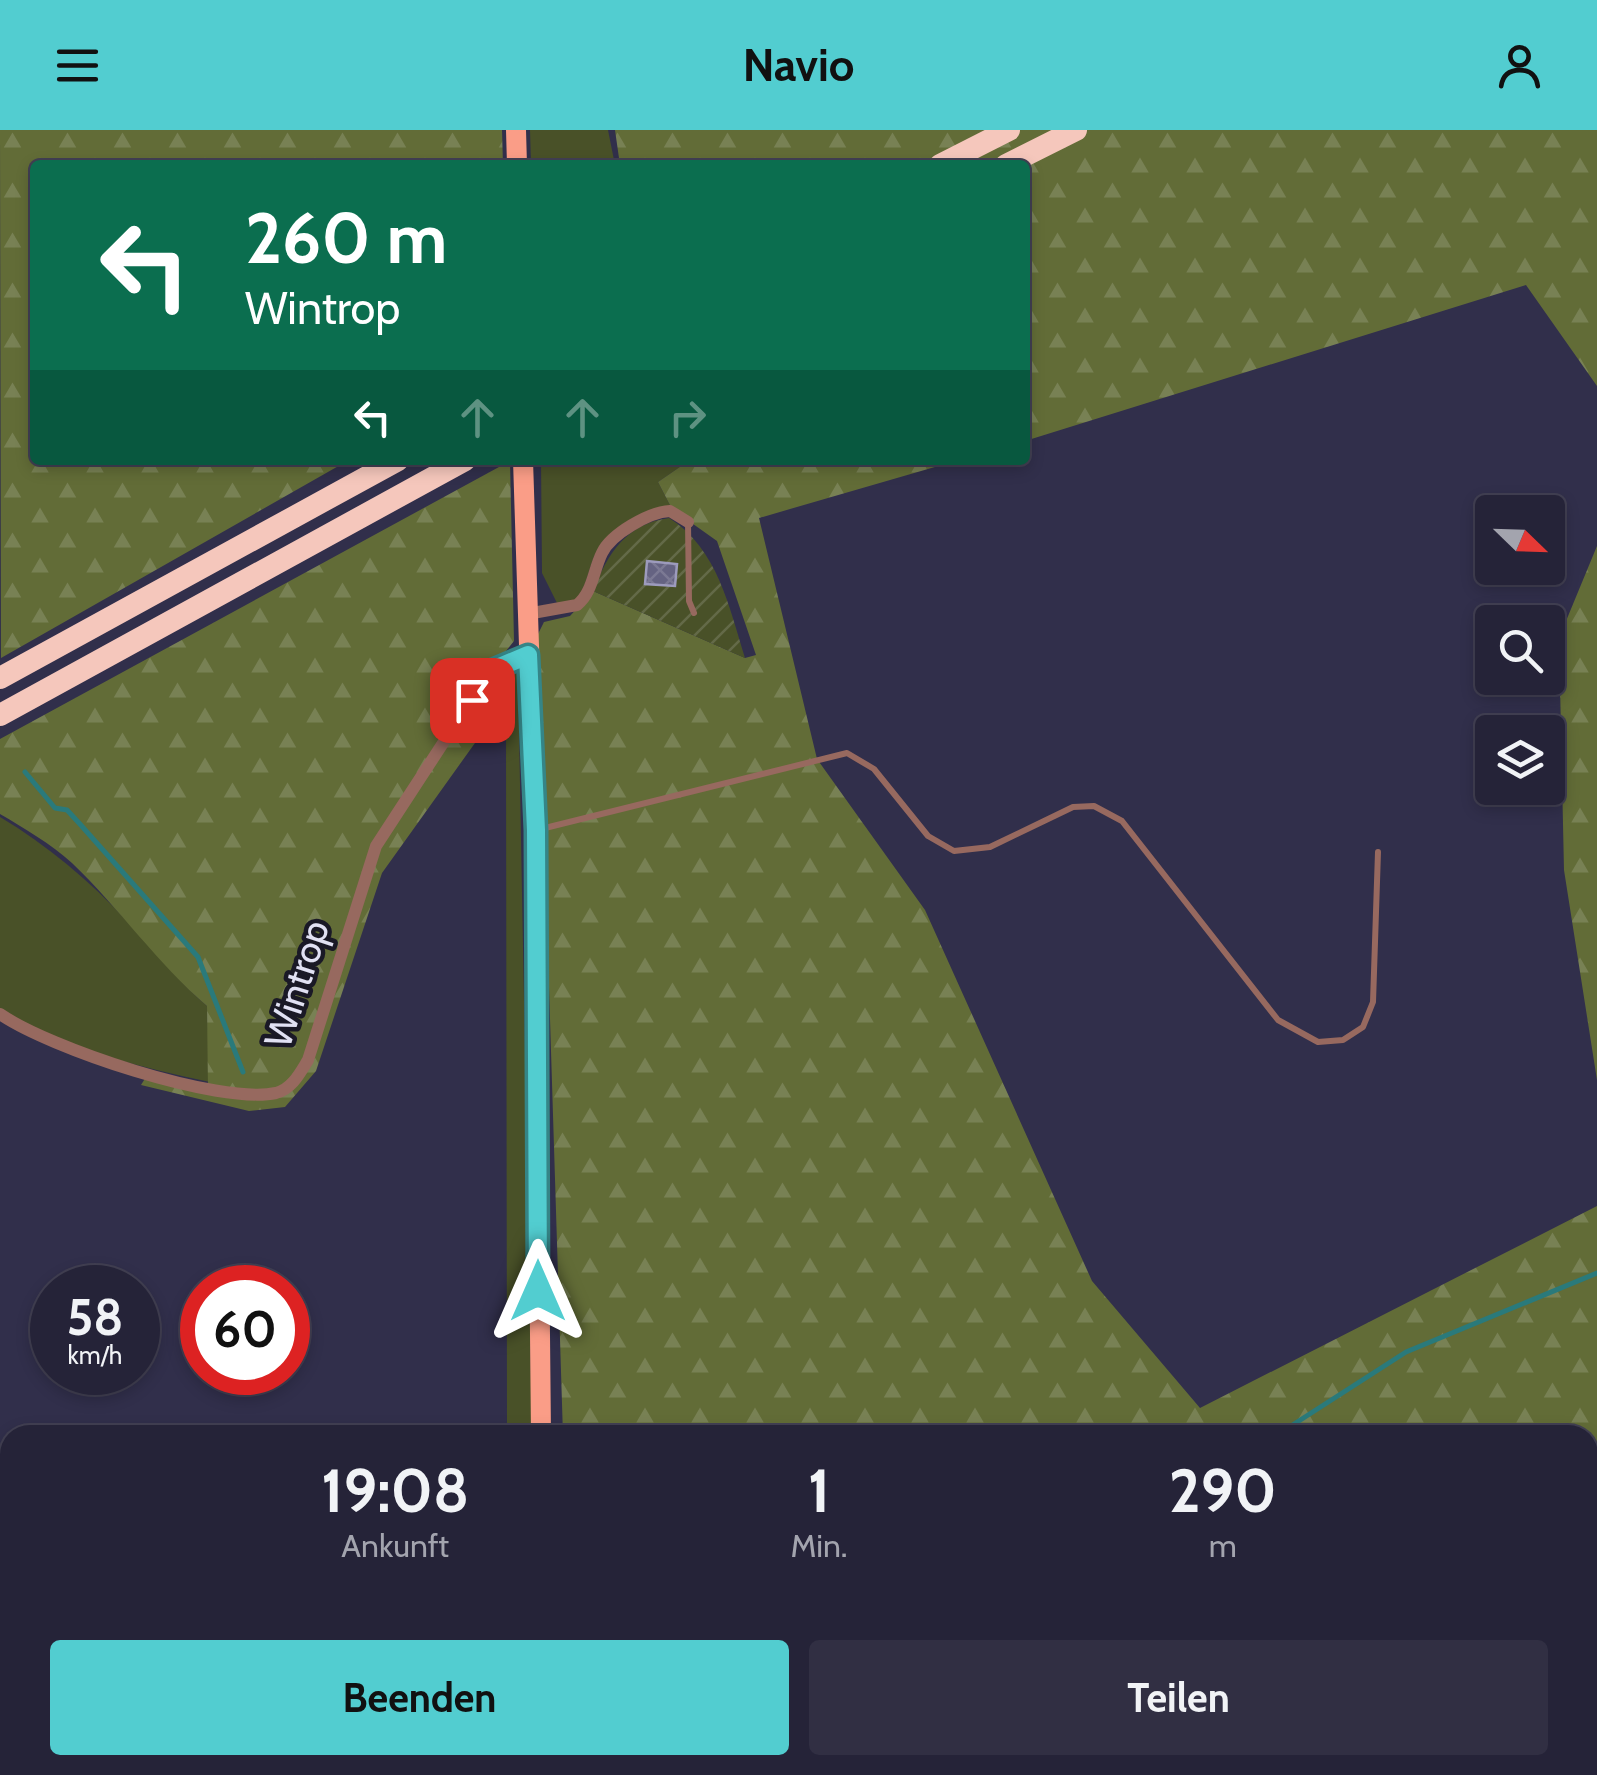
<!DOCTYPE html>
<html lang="de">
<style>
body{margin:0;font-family:Cabin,sans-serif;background:#312f43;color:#f1f3f6;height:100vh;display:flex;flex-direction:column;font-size:38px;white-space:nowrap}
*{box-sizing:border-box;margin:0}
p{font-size:32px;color:#a3a4ae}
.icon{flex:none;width:55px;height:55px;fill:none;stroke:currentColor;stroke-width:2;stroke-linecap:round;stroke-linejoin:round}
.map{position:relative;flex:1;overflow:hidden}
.details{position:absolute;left:0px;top:1295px;width:1598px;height:350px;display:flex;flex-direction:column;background:#252338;border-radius:30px 30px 0 0;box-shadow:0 5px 15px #0003,0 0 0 2px #424053}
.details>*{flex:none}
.banner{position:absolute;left:30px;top:30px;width:1000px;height:305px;border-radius:10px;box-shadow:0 5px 15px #0003,0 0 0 2px #424053;background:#0b6e4f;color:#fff;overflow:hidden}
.needle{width:65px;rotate:113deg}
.tools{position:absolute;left:1475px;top:365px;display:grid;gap:20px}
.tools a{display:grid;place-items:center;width:90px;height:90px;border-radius:10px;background:#252338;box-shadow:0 5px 15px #0003,0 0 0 2px #424053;font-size:50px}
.speed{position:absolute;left:30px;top:1135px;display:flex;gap:20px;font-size:50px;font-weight:700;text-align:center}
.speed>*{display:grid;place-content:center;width:130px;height:130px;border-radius:50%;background:#252338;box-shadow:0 5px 15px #0003,0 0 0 2px #424053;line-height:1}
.speed small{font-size:25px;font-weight:400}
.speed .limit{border:15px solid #d22;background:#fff;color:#111}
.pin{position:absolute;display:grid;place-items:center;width:85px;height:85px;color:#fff;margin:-42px;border-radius:20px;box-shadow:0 5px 15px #0006}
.me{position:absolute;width:110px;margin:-55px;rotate:0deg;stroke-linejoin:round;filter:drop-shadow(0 0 8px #0008)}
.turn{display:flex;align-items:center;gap:35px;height:210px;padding:0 50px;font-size:45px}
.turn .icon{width:130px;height:130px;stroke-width:2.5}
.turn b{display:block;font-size:70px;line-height:85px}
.lanes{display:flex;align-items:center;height:95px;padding:0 50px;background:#0003;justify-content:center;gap:50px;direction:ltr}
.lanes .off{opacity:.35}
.eta{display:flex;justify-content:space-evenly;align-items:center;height:170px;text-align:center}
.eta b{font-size:60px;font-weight:800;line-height:70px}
.primary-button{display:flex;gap:20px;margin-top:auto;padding:20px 50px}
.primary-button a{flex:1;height:115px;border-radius:10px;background:#52cdd0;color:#111;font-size:40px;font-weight:800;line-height:115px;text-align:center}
.primary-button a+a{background:#312f43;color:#f1f3f6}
header{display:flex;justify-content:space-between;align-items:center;height:130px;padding:0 50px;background:#52cdd0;color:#111;font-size:45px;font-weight:800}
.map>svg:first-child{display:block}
</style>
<header><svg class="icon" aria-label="menu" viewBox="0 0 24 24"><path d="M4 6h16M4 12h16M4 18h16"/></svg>Navio<svg class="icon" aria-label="person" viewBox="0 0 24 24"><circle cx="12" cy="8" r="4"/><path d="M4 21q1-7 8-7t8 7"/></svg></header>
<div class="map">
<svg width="1597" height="1645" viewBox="0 0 1597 1645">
<defs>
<pattern id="forest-firs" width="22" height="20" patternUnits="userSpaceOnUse" patternTransform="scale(2.5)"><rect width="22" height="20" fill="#626c37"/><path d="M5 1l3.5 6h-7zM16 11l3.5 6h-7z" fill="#788154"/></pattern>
<pattern id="garden-furrows" width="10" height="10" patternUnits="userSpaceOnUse" patternTransform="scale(2.5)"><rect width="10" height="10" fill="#495128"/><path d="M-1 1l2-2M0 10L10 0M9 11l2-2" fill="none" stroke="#636a48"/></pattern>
<pattern id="building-cross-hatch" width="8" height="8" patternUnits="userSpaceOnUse" patternTransform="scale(2.5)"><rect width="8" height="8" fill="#656382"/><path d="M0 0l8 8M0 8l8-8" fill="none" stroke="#7b7994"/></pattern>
</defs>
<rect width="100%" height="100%" fill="#312f4b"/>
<path fill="#495128" d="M530 0H608L615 35H531Z
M541 330H690L658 352 672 379C641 380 607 397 594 427 589 439 586 456 579 466 573 473 565 474 557 473L542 443Z
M512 541 518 545 532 1305H507L506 608 489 559 494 549Z
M0 687C47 715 90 751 127 791 155 820 176 850 207 876L210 952C137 937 64 918 0 879Z"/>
<path fill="url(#forest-firs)" d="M0 0H502L503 35H35V330H349L1 528Z
M615 0H1597V256L1526 155 1025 311V35H620Z
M690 330H959L759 388 817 629 925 780 1092 1151 1200 1278 1597 1076V1645H533L532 1635H1588V1305H563L538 504 544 492 570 486 593 461 745 528 756 525 717 411 672 379 658 352Z
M510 331 514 511 481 552 489 559 495 585 382 743 316 941 285 977 249 981 141 955 146 947 208 959 207 876C157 833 120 779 72 733 51 714 24 698 0 684V609Z
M1597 416V950L1564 740 1559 508Z"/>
<path fill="url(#garden-furrows)" d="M669 388C718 419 729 477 745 528L593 461C608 423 626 394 669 388Z"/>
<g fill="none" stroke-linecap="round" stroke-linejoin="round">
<path stroke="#2a7a7b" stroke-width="5" d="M25 642 55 678 67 680 79 693 198 827 243 942
M1277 1305 1406 1222 1597 1143
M1588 1518 1597 1510
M914 1645 923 1635
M1486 1645 1494 1635"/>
</g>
<path fill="url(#building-cross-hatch)" stroke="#9d9bbd" stroke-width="2.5" d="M647 431 677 434 675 456 645 454Z"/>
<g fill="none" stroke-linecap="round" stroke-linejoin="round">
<path stroke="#97695f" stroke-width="6" d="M688 392 689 471 694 483
M541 699 847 623 874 639 928 706 954 721 990 717 1073 677 1094 676 1122 691 1278 890 1318 912 1343 910 1363 897 1373 872 1378 722"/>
<path stroke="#97695f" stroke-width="12" d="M527 484 577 475C593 462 593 441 602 423 611 404 649 382 670 381L688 392
M0 884C49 918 218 975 276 963 292 959 300 943 308 930L376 716 490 541 528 525"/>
<path stroke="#fa9d87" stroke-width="20" d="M516 0 517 35
M523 330 535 701 541 1305
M572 1635 573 1645"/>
<path stroke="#f5c7bc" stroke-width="22" d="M940 35 1009 0
M1006 35 1076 0
M0 548 398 330
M0 585 465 330"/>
</g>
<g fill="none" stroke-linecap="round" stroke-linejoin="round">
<g stroke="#358587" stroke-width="25">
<path id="route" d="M472 570 490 541 528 525 536 700 538 1161"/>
</g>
<use href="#route" stroke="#52cdd0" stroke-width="18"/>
</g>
<g text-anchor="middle" stroke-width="9" stroke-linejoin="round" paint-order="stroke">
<g font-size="38" fill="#e1e1f3" stroke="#1a1926">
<text transform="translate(297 854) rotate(-72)" y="13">Wintrop</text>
</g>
</g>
</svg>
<div class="tools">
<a><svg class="needle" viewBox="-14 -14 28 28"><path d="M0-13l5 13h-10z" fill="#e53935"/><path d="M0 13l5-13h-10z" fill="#a3a4ae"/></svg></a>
<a><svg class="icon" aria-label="search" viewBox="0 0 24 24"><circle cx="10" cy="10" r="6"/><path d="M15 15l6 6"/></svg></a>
<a><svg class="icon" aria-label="layers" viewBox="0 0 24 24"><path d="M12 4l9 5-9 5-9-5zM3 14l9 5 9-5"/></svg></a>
</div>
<div class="speed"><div>58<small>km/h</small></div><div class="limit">60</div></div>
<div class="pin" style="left:472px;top:570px;background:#d93025"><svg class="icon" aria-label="arrive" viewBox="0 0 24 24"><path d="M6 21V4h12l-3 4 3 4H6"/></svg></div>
<svg class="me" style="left:538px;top:1161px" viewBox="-20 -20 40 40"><path d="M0-17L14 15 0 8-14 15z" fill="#52cdd0" stroke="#fff" stroke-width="4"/></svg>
<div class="banner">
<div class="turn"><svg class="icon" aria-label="left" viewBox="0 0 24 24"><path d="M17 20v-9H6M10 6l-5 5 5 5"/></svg><div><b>260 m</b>Wintrop</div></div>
<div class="lanes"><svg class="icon" aria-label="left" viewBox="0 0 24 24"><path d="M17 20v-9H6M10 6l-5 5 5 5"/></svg><svg class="icon off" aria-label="ahead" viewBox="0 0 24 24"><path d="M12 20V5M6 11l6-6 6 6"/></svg><svg class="icon off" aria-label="ahead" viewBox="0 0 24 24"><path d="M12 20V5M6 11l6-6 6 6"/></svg><svg class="icon off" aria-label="right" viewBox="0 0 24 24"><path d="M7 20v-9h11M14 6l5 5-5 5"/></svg></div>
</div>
<section class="details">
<div class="eta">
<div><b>19:08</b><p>Ankunft</p></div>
<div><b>1</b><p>Min.</p></div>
<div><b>290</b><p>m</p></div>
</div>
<div class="primary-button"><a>Beenden</a><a>Teilen</a></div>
</section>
</div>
